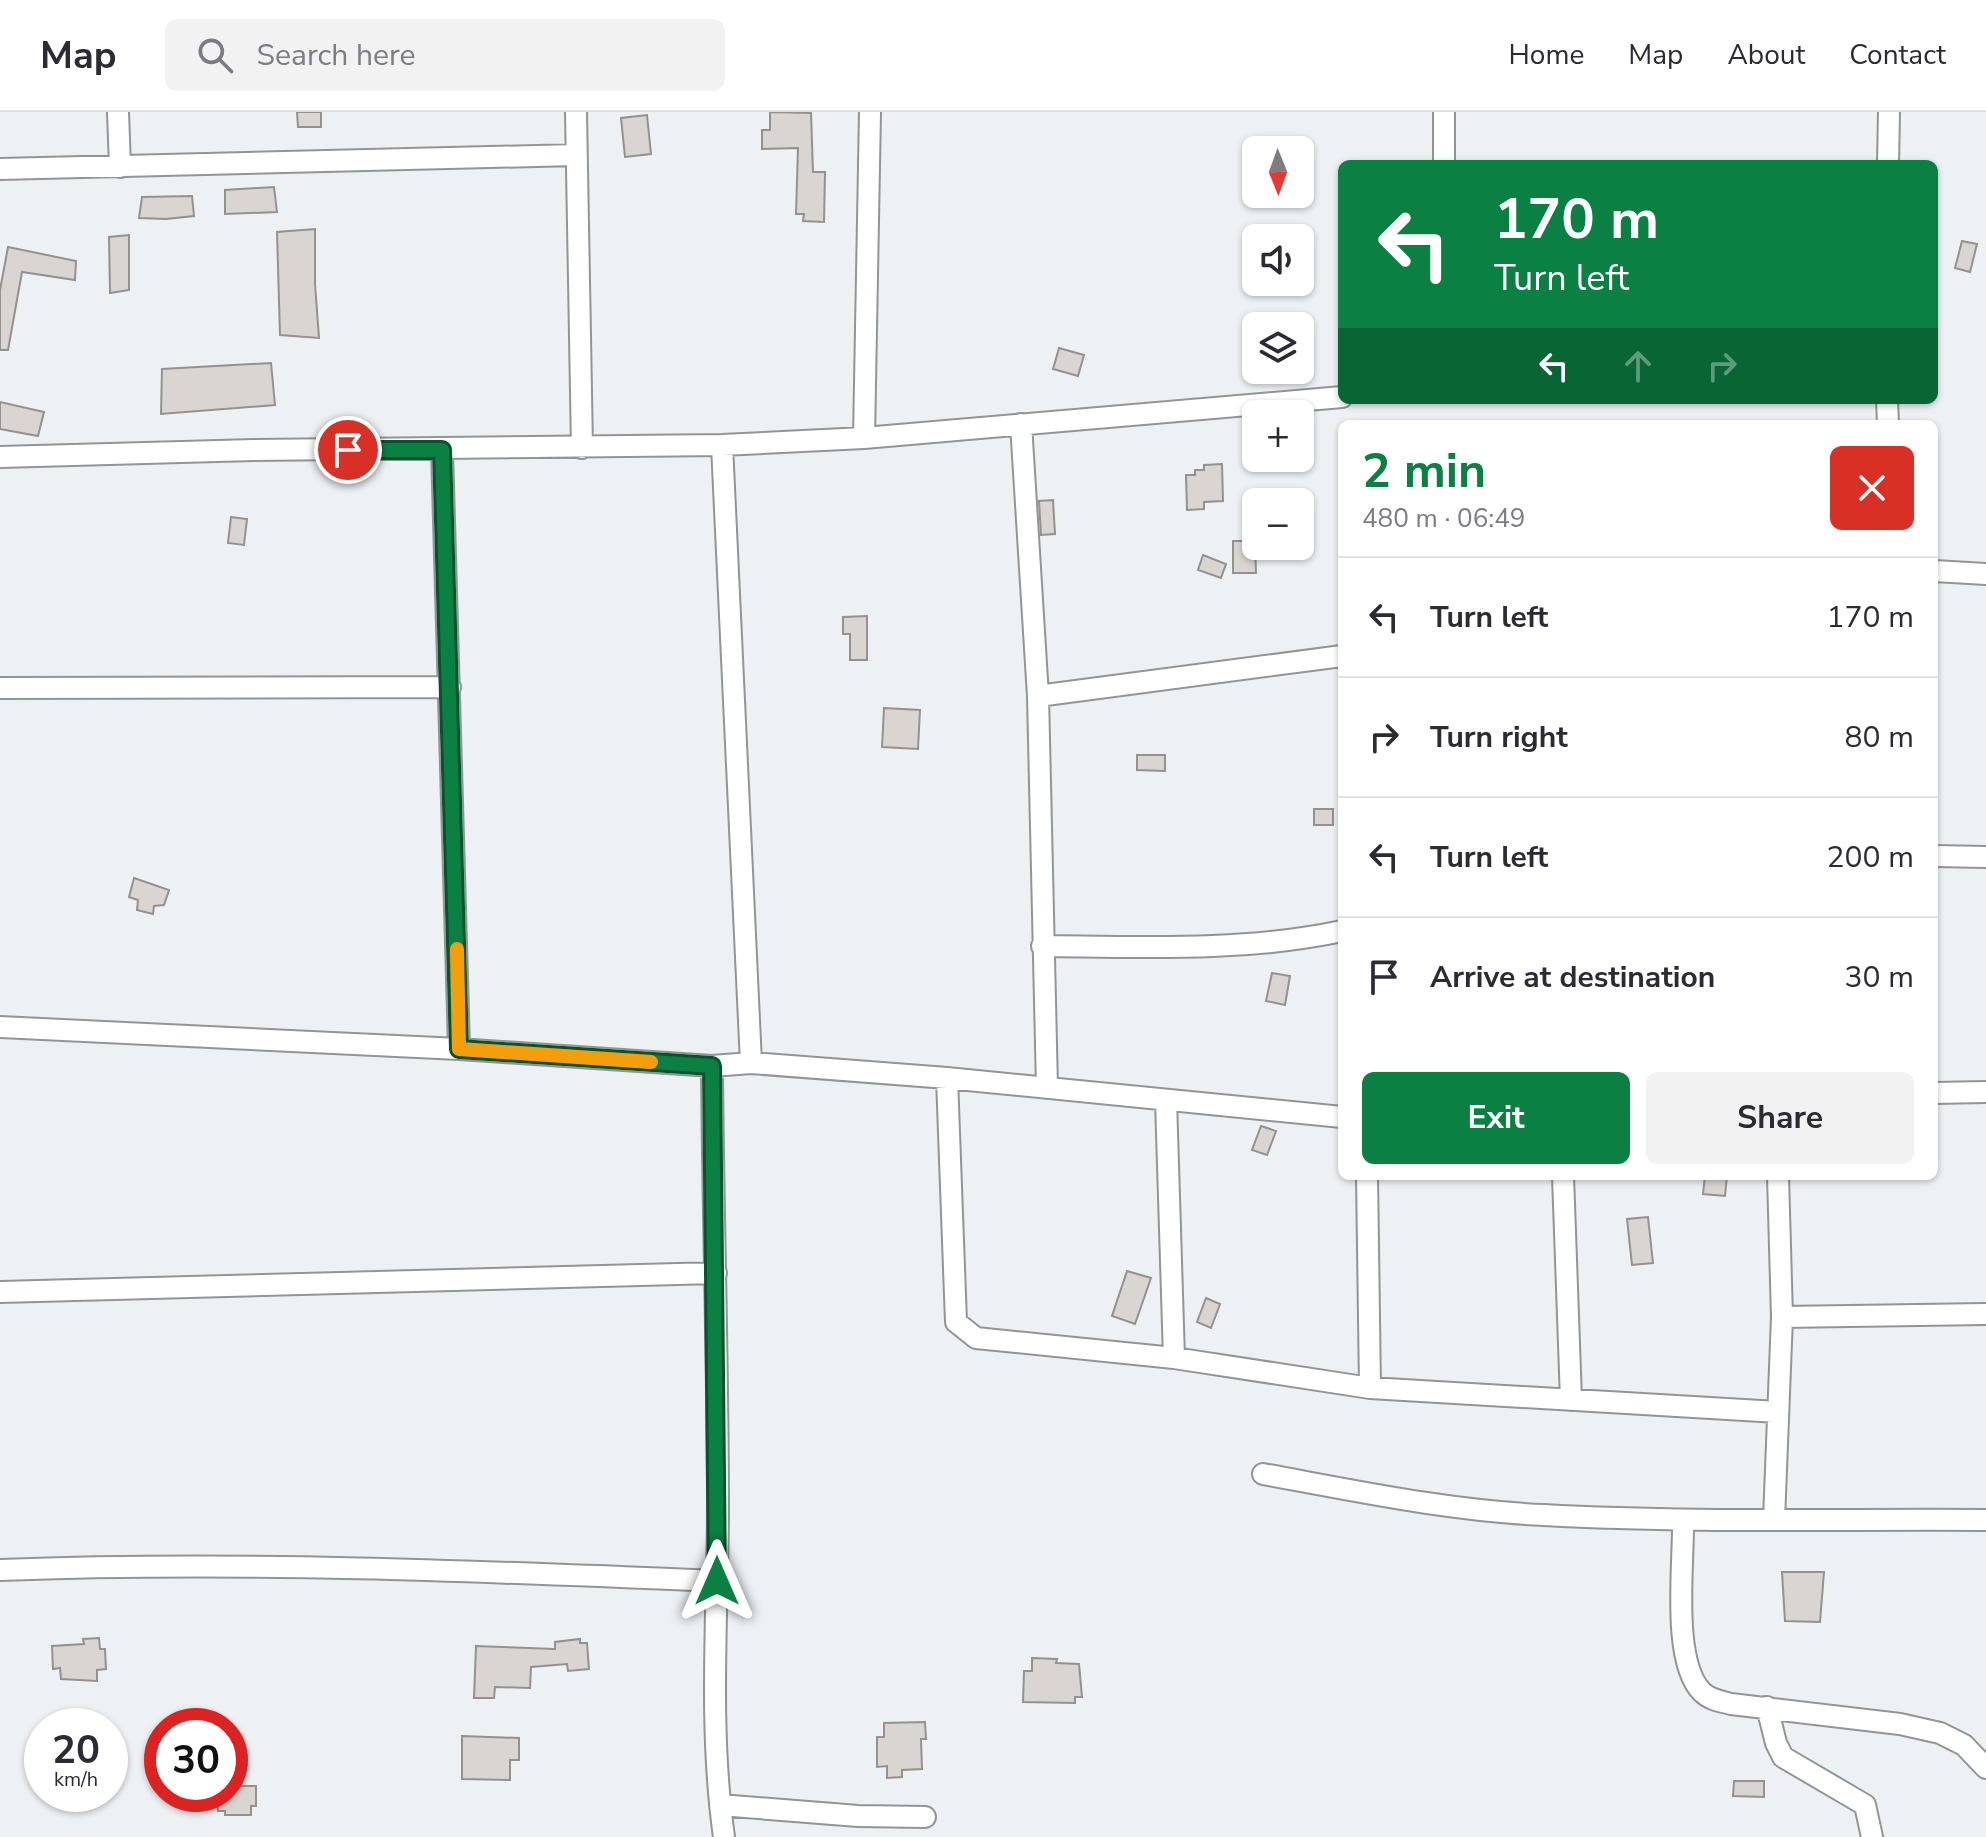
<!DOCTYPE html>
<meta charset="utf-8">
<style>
body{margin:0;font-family:"Nunito Sans",sans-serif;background:#f2f2f3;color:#2b2b33;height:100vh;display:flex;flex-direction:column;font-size:30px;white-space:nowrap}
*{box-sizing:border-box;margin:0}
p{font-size:26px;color:#7c7c81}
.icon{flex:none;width:44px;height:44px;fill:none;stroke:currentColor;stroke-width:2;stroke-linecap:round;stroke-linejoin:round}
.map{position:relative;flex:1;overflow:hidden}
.side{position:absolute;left:1338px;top:308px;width:600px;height:760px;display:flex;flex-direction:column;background:#fff;border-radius:12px;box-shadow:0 2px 6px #0004}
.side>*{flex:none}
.top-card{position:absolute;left:1338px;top:48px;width:600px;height:244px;border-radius:12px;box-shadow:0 2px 6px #0004;background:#0b8043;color:#fff;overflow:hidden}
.needle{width:52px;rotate:179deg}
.controls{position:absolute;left:1242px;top:24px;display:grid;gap:16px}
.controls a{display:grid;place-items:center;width:72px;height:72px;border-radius:12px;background:#fff;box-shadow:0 2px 6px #0004;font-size:40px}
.speed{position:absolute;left:24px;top:1596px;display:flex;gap:16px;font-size:40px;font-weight:700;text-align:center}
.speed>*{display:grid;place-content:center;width:104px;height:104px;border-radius:50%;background:#fff;box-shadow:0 2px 6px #0004;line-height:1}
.speed small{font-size:20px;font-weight:400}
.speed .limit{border:12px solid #d22;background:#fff;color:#111}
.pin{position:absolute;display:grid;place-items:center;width:68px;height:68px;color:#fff;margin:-34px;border:4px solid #fff;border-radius:50%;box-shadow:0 2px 8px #0007}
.me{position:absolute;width:88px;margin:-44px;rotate:0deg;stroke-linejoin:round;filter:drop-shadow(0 0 6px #0008)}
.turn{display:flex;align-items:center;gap:28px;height:168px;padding:0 24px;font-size:36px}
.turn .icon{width:104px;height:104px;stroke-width:2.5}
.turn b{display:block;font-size:56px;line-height:68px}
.lanes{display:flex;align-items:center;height:76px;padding:0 24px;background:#0003;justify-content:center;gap:40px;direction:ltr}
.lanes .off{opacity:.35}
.round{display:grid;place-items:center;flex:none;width:84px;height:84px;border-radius:12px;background:#f2f2f3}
.summary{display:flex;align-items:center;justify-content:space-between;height:136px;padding:0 24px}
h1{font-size:48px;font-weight:700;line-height:60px;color:#0b8043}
.button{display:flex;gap:16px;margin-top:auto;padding:16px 24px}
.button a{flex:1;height:92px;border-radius:12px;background:#0b8043;color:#fff;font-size:32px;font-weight:700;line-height:92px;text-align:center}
.button a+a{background:#f2f2f3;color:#2b2b33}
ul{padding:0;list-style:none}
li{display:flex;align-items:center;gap:24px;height:120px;padding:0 24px;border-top:2px solid #e1e1e2}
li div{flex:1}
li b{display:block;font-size:30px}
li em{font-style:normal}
header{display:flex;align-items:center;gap:48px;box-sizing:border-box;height:112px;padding:0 40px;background:#fff;border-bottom:2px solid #e1e1e2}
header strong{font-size:38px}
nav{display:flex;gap:44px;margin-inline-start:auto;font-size:28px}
.search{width:560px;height:72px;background:#f2f2f3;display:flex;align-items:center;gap:20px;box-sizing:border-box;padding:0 28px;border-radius:12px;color:#7c7c81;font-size:30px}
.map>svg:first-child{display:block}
</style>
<header>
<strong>Map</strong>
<div class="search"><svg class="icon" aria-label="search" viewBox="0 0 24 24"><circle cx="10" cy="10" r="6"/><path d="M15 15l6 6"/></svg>Search here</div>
<nav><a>Home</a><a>Map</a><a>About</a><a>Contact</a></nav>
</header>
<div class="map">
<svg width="1986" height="1725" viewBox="0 0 1986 1725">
<rect width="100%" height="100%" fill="#edf1f4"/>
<path fill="#d9d5d2" stroke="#95918f" stroke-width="2" d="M297 0H321V15H298Z
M770 0 811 1 813 60H825L824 110 803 109 804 102H796L798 36 762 37V18H770Z
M647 3 651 42 625 45 621 6Z
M274 75 277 100 225 102V78Z
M192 84 194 104 166 107 139 106 142 85Z
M315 117V172L319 226 280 223 277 120Z
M129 123V178L110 181 109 125Z
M1962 129 1977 132 1970 160 1955 156Z
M8 135 76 149 75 168 22 160 8 238H0V178Z
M1059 236 1084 243 1078 264 1053 257Z
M271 251 275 293 161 302 162 257Z
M0 290 44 300 38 324 0 317Z
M1222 352 1223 389 1204 390V397L1187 398 1186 363H1195V358H1204V353Z
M1053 388 1055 422 1041 423 1039 389Z
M231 405 247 407 244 433 228 431Z
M1233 429H1255L1256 461H1233Z
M1203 443 1226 452 1221 466 1198 458Z
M867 504V548H850V522H843V505Z
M884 596 920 598 918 637 882 635Z
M1137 643H1165V659L1137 658Z
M1314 697H1333V713H1314Z
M134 766 169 778 164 793 154 794 153 802 137 798 138 788 129 785Z
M1272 861 1290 864 1285 893 1266 889Z
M1261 1014 1276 1019 1267 1043 1252 1038Z
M1705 1064H1727L1725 1084 1703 1082Z
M1648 1105 1653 1151 1632 1153 1627 1107Z
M1127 1159 1151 1166 1135 1212 1112 1204Z
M1206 1186 1220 1192 1211 1216 1197 1210Z
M1782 1460H1824L1820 1510 1785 1509Z
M99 1526 100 1537H105L106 1557 97 1558V1569L61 1567 60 1556 53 1557 52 1534 84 1532 83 1527Z
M580 1527V1531H587L589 1557 568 1559 567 1552 531 1555 530 1576 495 1575 494 1586H474L476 1534 555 1537V1530Z
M1032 1546 1057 1547 1056 1551 1079 1552 1082 1585H1075V1591L1023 1590 1024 1559H1032Z
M925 1610 926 1627H921L922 1657 902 1658V1665L887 1666V1654L877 1655V1625H884V1611Z
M462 1624 519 1626V1648H510V1668L462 1667Z
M1734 1669H1764V1685L1733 1684Z
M230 1674H256V1694H251V1703H225V1699H218L217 1682H230Z"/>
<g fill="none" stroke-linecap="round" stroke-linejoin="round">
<g stroke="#919597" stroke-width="24">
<path id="street" d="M118 0 120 55
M576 0 582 336
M1444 0V52
M1888 52 1889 0
M0 57 576 43
M1887 288 1888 312
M1021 312 1038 584 1047 976
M864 326 870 0
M722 333 751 951
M442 338 459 937
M0 345 254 338 722 333 864 326 1342 285
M1934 459 1986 462
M0 576 450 575
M1038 584 1342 544
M1934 744 1986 745
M1042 834C1142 835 1244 840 1342 819
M0 915 459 937 712 954 751 951 947 966 1342 1005
M712 954C713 1104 718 1253 718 1403 717 1510 709 1619 724 1725
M947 966 956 1210 976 1226 1174 1246 1370 1276 1778 1300
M1934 981 1986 980
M1166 988 1174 1246
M1367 1064 1370 1276
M1563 1064 1571 1288
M0 1180 716 1161
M1782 1205 1986 1202
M1263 1362C1356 1379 1450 1399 1544 1403 1691 1411 1839 1407 1986 1408
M1683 1408C1684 1451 1671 1549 1702 1580 1710 1588 1720 1589 1731 1592L1900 1612 1940 1621 1964 1633 1986 1656
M1774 1408 1782 1205 1778 1064
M0 1458C239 1449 478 1459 717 1469
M1767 1595 1776 1631 1783 1645 1865 1693 1872 1725
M720 1693 858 1704 925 1705"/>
</g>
<use href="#street" stroke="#fff" stroke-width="20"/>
</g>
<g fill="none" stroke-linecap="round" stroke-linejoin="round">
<g stroke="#07532c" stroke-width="20">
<path id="route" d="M348 338H442L459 937 712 954 717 1469"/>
</g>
<use href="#route" stroke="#0b8043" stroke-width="14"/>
<path stroke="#f59e0b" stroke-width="14" d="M457 837 459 937 651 950"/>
</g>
</svg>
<div class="controls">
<a><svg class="needle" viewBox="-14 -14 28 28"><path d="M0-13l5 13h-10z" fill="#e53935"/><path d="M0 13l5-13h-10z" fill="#7c7c81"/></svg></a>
<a><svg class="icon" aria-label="sound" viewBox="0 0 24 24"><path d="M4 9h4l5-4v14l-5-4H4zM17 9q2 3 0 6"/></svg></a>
<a><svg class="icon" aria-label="layers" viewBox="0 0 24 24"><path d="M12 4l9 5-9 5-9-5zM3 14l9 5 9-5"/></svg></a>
<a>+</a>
<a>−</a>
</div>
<div class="speed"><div>20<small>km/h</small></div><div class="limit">30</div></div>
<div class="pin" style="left:348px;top:338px;background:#d93025"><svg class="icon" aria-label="arrive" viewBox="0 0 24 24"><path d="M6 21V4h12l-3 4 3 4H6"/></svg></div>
<svg class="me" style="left:717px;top:1469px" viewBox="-20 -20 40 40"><path d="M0-17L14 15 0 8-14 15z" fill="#0b8043" stroke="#fff" stroke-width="4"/></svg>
<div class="top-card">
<div class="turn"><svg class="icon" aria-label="left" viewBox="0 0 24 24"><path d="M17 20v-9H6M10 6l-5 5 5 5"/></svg><div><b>170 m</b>Turn left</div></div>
<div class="lanes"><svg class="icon" aria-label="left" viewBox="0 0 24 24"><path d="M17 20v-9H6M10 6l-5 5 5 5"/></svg><svg class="icon off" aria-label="ahead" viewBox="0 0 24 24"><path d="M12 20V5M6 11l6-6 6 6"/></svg><svg class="icon off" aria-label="right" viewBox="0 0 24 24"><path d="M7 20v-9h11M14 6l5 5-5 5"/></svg></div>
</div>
<section class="side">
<div class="summary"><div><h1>2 min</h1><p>480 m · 06:49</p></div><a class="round" style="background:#d93025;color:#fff"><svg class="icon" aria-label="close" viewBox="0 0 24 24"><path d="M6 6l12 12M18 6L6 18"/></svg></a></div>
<ul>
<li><svg class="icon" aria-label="left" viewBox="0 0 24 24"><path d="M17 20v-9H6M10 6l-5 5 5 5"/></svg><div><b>Turn left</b></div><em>170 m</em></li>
<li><svg class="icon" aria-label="right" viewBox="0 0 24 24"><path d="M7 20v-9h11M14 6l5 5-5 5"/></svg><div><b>Turn right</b></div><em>80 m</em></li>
<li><svg class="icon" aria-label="left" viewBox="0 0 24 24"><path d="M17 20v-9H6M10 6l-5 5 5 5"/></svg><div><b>Turn left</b></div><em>200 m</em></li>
<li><svg class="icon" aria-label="arrive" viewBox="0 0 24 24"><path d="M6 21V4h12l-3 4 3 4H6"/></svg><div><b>Arrive at destination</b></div><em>30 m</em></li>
</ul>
<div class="button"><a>Exit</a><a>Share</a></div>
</section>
</div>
